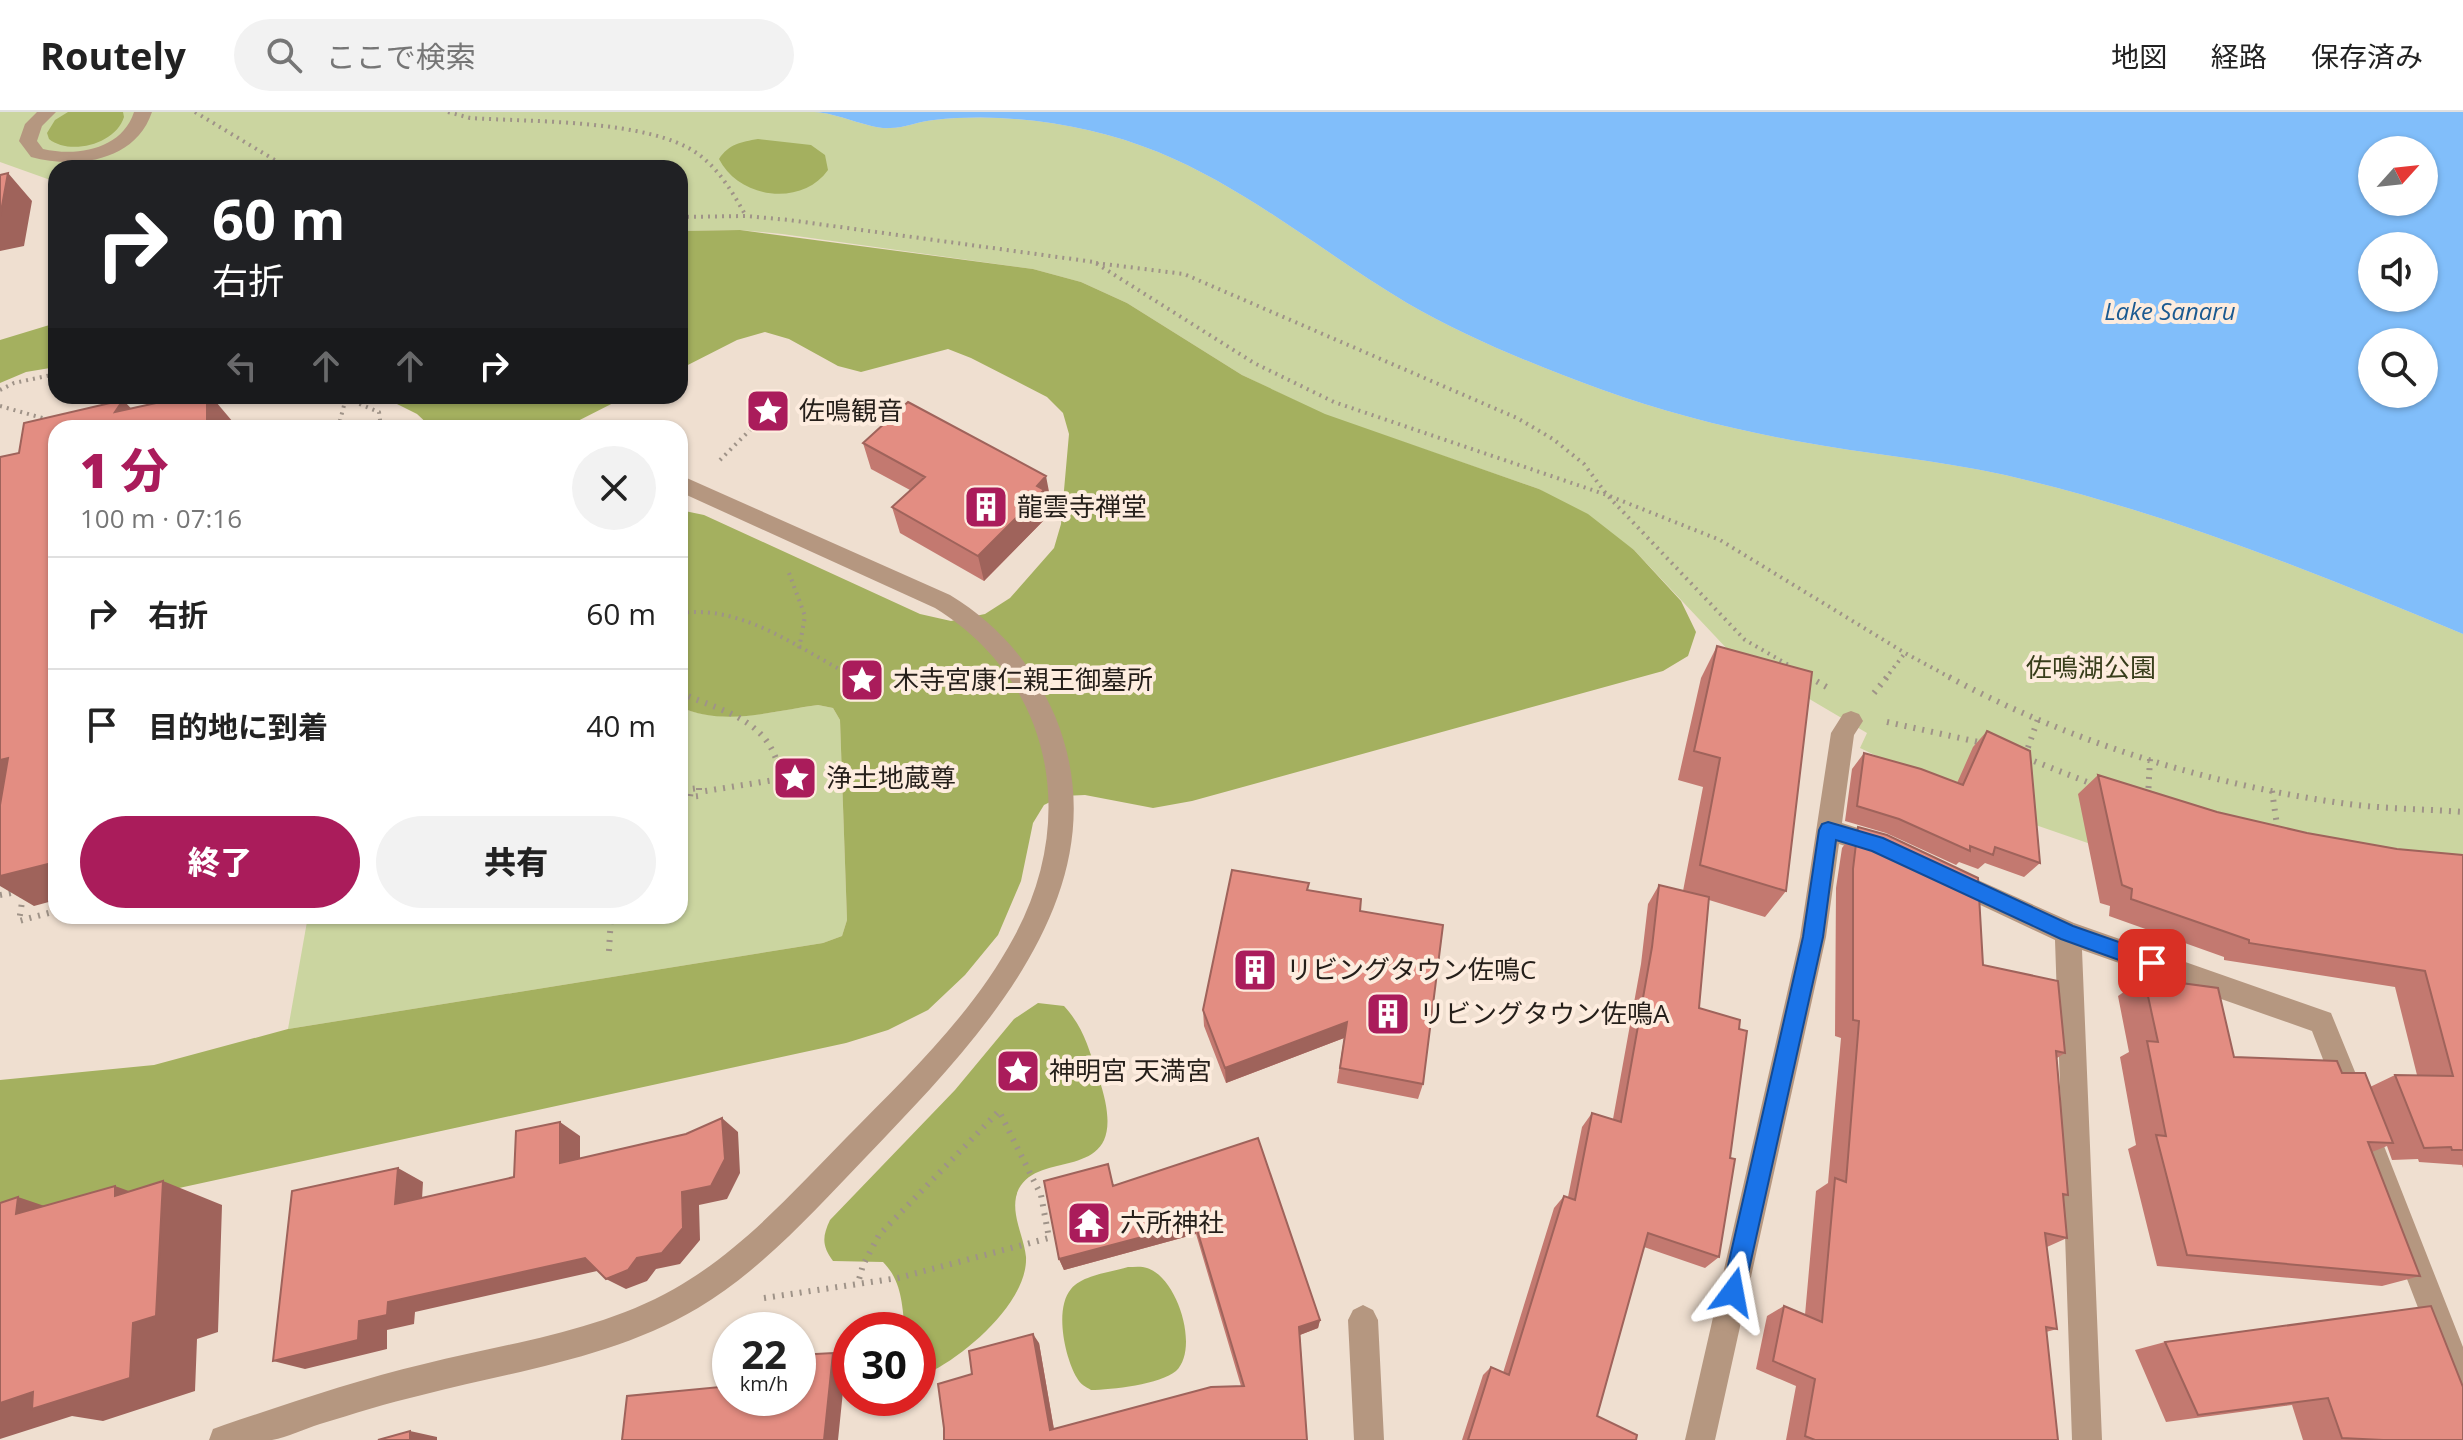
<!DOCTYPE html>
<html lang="ja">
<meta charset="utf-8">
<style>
body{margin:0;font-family:"Open Sans","Noto Sans JP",sans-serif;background:#f2f2f2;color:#222;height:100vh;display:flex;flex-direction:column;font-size:30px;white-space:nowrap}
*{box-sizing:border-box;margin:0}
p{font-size:26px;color:#767676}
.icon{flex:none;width:44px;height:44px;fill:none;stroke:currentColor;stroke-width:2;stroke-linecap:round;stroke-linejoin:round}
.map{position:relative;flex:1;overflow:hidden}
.panel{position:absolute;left:48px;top:308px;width:640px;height:504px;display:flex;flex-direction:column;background:#fff;border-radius:24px;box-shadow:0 2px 6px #0004}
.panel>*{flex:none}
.guide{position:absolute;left:48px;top:48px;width:640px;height:244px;border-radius:24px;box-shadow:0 2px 6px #0004;background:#202124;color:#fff;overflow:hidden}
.needle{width:52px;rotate:63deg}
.controls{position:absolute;left:2358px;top:24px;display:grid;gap:16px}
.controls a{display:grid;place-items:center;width:80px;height:80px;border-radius:50%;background:#fff;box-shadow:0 2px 6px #0004;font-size:40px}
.speed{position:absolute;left:712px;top:1200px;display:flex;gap:16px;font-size:40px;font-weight:700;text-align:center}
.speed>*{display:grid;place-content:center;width:104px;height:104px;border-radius:50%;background:#fff;box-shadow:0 2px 6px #0004;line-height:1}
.speed small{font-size:20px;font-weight:400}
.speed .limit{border:12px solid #d22;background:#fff;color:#111}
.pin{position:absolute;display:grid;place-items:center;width:68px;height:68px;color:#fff;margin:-34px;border-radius:16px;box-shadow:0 4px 12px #0006}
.me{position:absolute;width:88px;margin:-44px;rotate:13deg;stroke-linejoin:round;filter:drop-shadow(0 0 6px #0008)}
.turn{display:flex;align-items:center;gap:28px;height:168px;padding:0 32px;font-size:36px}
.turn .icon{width:104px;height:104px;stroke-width:2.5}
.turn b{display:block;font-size:56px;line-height:68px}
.lanes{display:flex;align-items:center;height:76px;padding:0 32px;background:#0003;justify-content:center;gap:40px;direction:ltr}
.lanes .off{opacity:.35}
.round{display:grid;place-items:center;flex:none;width:84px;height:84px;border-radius:42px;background:#f2f2f2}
.overview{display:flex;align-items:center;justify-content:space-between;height:136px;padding:0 32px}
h1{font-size:48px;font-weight:800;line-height:60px;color:#aa1c5b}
.cta{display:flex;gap:16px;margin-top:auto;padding:16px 32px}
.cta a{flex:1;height:92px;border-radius:48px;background:#aa1c5b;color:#fff;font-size:32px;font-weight:800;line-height:92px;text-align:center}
.cta a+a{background:#f2f2f2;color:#222}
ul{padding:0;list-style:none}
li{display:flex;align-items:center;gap:24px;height:112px;padding:0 32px;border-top:2px solid #e0e0e0}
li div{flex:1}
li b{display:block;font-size:30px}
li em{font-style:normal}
header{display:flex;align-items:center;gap:48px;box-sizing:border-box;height:112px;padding:0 40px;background:#fff;border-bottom:2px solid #e0e0e0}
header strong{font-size:38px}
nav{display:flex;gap:44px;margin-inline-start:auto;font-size:28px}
.search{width:560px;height:72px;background:#f2f2f2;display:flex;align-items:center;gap:20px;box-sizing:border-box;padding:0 28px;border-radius:44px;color:#767676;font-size:30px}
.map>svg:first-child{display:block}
</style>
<header>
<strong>Routely</strong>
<div class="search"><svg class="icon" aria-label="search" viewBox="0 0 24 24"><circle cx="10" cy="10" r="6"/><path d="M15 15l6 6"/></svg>ここで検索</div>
<nav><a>地図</a><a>経路</a><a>保存済み</a></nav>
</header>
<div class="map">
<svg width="2463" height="1328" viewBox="0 0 2463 1328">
<rect width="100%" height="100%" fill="#efdfd0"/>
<path fill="#cbd5a0" d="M0 0H814C839 1 871 18 890 16 905 16 919 9 934 8 1008 0 1089 12 1158 40 1248 77 1325 142 1407 191 1467 226 1535 253 1600 277 1664 300 1730 317 1796 329 1865 342 1937 348 2005 363 2163 399 2314 460 2463 522V816L2215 775 1986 696 1860 636 1867 621 1730 540 1634 438 1539 377 1325 303 1242 263 1127 191 1081 170 1033 157 782 122 740 118 680 119V56H56V70L0 50Z
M818 593 833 596 840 608 847 808 842 824 823 831 288 917 308 804H680V595C723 614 773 599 818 593Z"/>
<path fill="#a4b05f" d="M68 0H123L124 5C116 32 70 44 49 27L47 21 55 8Z
M758 27 811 33 825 43 828 58C802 95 739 87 719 47 729 32 741 30 758 27Z
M740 118 1033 157 1081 170 1127 191 1242 263 1325 302 1539 377 1588 402 1634 438 1681 489 1696 520 1688 544 1663 559 1192 689 1153 696 1085 683 1062 684 1044 693 1033 711 1021 769 998 823 965 863 928 898 888 918 846 931 0 1115V968L154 953 288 917 823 831 842 824 847 808 840 608 833 596 818 593C771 599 724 615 680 595V398L704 403 920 502 951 509 985 502 1010 486 1054 436 1061 412 1069 322 1063 301 1047 285 971 246 948 237 861 260 838 254 789 227 765 220 737 228 680 257V119Z
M56 211V255L26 260 0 271V228Z
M381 284H627L564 316H432L417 302Z
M1038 891 1064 894C1084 916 1088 935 1098 964 1140 1085 1030 1028 1016 1085 1012 1105 1024 1125 1026 1145 1028 1188 970 1239 934 1258L918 1253V1218H905C902 1193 902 1169 883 1150L833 1149C822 1134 822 1125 830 1108L955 978 1014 907Z
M1128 1155C1134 1155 1142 1154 1147 1156 1177 1165 1200 1236 1176 1259 1161 1272 1111 1278 1091 1278 1086 1275 1080 1272 1077 1266 1065 1246 1054 1197 1071 1177 1082 1163 1112 1160 1128 1155Z"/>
<path fill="#81befa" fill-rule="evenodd" d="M814 0H2463V522C2314 460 2163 399 2005 363 1937 348 1865 342 1796 329 1730 317 1664 300 1600 277 1535 253 1467 226 1407 191 1325 142 1248 77 1158 40 1089 12 1008 0 934 8 919 9 905 16 890 16 871 18 839 1 814 0ZM2372 38H2424V90H2372ZM2372 134H2424V186H2372ZM2372 230H2424V282H2372Z"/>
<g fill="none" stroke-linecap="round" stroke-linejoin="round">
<path stroke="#9f9388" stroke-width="4" stroke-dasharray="2 5" stroke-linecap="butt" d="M195 0 288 56
M448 0 470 6C529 10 650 7 698 42 719 57 733 81 746 104
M680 105 746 104 789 108 1094 150 1254 251 1334 290 1607 383 1720 428 1905 541 1953 567
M1096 151 1184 162 1517 306 1553 327 1584 352 1607 383 1745 528 1792 555
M0 278 14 271 56 262
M340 284 379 300 381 316
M0 294 53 309
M338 316 346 286
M720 348 753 315
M789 461 805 504 799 537
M680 501C740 493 792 532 843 559
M1808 564 1813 567
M1885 567 1905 541"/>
<path stroke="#9f9388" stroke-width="6" stroke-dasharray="2 7" stroke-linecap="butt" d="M1809 565 1830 577
M1949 565C2072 631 2210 673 2348 692 2386 697 2425 697 2463 700
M680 581C728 601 773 609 781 667L699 680
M1874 581 1887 565
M1887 610 1983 631
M2025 644 2038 607
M2026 646 2095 673
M699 676V684L690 685 691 677Z
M2272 679 2278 720
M2148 685 2150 647
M0 783 17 780
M23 784 19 809 56 799
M609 839 611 804
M764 1186 898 1166 1049 1126 1041 1083 999 999 879 1123 863 1153 858 1171"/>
<path fill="#b59780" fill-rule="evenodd" d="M37 0H56L42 14 37 29 43 37C78 45 122 37 134 0H152C135 50 76 57 31 45L19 29 25 12Z
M680 363 950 483C998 512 1033 553 1055 604 1127 779 976 930 866 1045 814 1099 763 1157 698 1196 614 1246 515 1259 422 1283 387 1291 353 1302 320 1312 304 1317 288 1325 272 1328 252 1328 229 1328 209 1328L213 1317 224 1313C290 1291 356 1268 424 1252 508 1231 598 1220 674 1177 741 1139 793 1080 846 1026 907 964 972 903 1014 825 1079 706 1052 568 935 496L680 380Z
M1851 599 1859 602 1863 609 1854 623 1842 711 1889 726 1892 734 1889 742 1880 745 1839 732 1826 825 1715 1328H1685L1800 825 1831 621 1843 602Z
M1949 755 2074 811 2331 901 2362 977 2358 986 2348 990 2338 986 2312 919 2082 838 2102 1328H2072L2055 828 1940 774 1936 766 1940 758Z
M2361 997 2371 1001 2463 1235V1288L2452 1284 2347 1011 2351 1001Z
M1363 1193 1373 1198 1378 1208 1384 1328H1354L1348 1208 1353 1198Z"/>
</g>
<path fill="#c37970" d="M863 331 1051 390 1047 394 1048 404 984 469 900 421 892 395 910 378 871 357Z
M1717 534 1786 779 1765 805 1709 788 1699 896 1739 917 1730 1046 1719 1145 1705 1156 1644 1135 1597 1304 1636 1328H1462L1483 1263 1491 1255 1503 1261 1554 1096 1564 1084 1568 1085 1582 1015 1592 1001 1613 1007 1641 852 1648 792 1659 773 1683 779 1703 675 1678 668 1701 566Z
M1987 619 2040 751 2024 765 1985 751 1978 757 1959 750 1956 753 1886 721 1845 709 1852 657 1864 641 1957 671 1973 635Z
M2098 663 2217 700 2307 721 2397 737 2463 743V1056L2462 1053 2419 1050 2418 1047 2392 1048 2387 1034 2372 1040 2420 1164 2382 1174 2157 1154 2128 1037 2136 1033 2120 945 2129 940 2118 884 2144 866 2234 945 2342 961 2370 975 2395 963H2417L2395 875 2224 848V845L2109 804 2110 794 2100 791 2078 682Z
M1858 715 1983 853 2065 941 2057 946 2068 1083 2063 1085 2067 1126 2047 1135 2057 1217 2046 1220 2058 1328H1786L1796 1274 1756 1257 1767 1204 1784 1194 1805 1203 1816 1079 1828 1071 1841 926 1835 924 1836 776 1842 736Z
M1308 778 1360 799 1423 972 1418 987 1337 971 1344 926 1226 971 1204 914 1203 898Z
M1258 1026 1320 1208 1318 1216 1300 1223 1307 1328H944L972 1262 1039 1231 1054 1317 1241 1274 1196 1122 1064 1158 1059 1147 1114 1074Z
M2165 1230 2463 1328H2303L2292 1293 2166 1310 2135 1238Z"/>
<path fill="#9f635b" d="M8 61 32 89 24 134 0 139V105Z
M207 284H211L238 316H207Z
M123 288 150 316 115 300Z
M1046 364 1051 390 1047 394 1048 404 984 469 978 444Z
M8 646 50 675 0 689V648Z
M56 750V788L34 794 0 774V764Z
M1347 910 1344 926 1226 971 1225 956Z
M722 1006 738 1020 740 1061 727 1087 699 1093 700 1128 680 1152 656 1157 647 1169 626 1177 606 1167 682 1080Z
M560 1010 580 1024V1064L560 1051Z
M398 1056 423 1070 421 1104 395 1092Z
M163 1069 222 1093 218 1220 197 1227 195 1279 103 1309 72 1304 0 1327V1291L133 1211 115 1084V1074L162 1091Z
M18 1085 86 1108 16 1102Z
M1195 1111 1196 1122 1064 1158 1059 1147Z
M585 1146 606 1157 415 1200 414 1212 387 1218V1237L305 1257 273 1249 359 1209 388 1190Z
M1320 1208 1318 1216 1297 1224 1299 1215Z
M1033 1222 1039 1231 1055 1324 1050 1318Z
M833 1241 846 1250 838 1328H824Z
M410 1319 437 1325V1328H410Z"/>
<path fill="#e38d82" stroke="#9f635b" stroke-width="2" d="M8 61 0 105V63Z
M188 284H207V316H56V750L0 764V693L8 646 0 648V345L19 341 24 311 123 288 115 300Z
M908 290 1046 364 1037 374 1044 378 978 444 892 395 925 365 863 331Z
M1717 534 1812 560 1786 779 1700 753 1720 646 1694 639Z
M1987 619 2030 639 2040 751 1995 735 1993 743 1970 734V739L1899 707 1857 694 1864 641 1921 657 1963 673Z
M2098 663 2217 700 2307 721 2397 737 2463 743V1038H2452L2451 1035 2424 1036 2395 963 2453 964 2425 859 2249 831V828L2131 787 2132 777 2122 773Z
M1858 715 1887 723 1978 766 1983 853 2058 869 2065 941 2056 939 2068 1083 2063 1082 2067 1126 2045 1121 2057 1217 2046 1215 2058 1328H1815L1805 1324 1815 1267 1773 1249 1784 1194 1822 1210 1835 1066 1846 1070 1859 909 1853 908V757Z
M1232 758 1309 771 1307 778 1361 787 1360 799 1443 813 1423 972 1340 956 1347 910 1225 956 1203 898Z
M1659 773 1709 785 1699 896 1740 908 1739 917 1747 919 1730 1046 1735 1047 1719 1145 1648 1121 1597 1304 1637 1323 1636 1328H1468L1491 1255 1509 1263 1564 1084 1575 1088 1592 1001 1621 1010 1652 835Z
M2144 866 2218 876 2234 945 2337 949 2342 961H2365L2393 1031 2368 1030 2420 1164 2187 1143 2156 1023 2166 1024 2147 929 2158 930Z
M722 1006 725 1047 711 1074 682 1080 683 1116 662 1141 637 1146 628 1158 606 1167 585 1146 388 1190 387 1203 359 1209 358 1228 273 1249 292 1079 398 1056 395 1092 514 1065 516 1019 560 1010V1051L686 1022Z
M1258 1026 1320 1208 1299 1215 1307 1328H944V1316L938 1272 972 1262 969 1239 1033 1222 1050 1318 1211 1275 1244 1274 1195 1111 1059 1147 1044 1069 1108 1052 1113 1074Z
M163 1069 156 1204 133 1211 130 1266 32 1297 33 1280 0 1291V1091L18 1085 16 1102 115 1074V1084Z
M2431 1194 2463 1275V1328H2383L2342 1326 2328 1286 2198 1303 2165 1230Z
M833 1241 824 1328H622L627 1284 730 1274V1286H798V1243Z
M410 1319V1328H378Z"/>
<path fill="#1a73e8" stroke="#114b97" stroke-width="2" d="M1828 710 1883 726 2073 814 2159 844 2162 851 2159 857 2152 860 2061 827 1872 739 1836 728 1823 825 1744 1180 1741 1188 1733 1191 1725 1188 1722 1180 1803 825 1819 718 1822 712Z"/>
<defs>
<g id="sight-square" transform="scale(2.3)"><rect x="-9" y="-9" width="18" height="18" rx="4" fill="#aa1c5b" stroke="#fdecde"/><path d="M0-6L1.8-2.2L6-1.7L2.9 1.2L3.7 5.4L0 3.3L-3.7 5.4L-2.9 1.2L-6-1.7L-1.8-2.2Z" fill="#fff"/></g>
<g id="building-square" transform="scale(2.3)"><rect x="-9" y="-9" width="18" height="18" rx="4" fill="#aa1c5b" stroke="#fdecde"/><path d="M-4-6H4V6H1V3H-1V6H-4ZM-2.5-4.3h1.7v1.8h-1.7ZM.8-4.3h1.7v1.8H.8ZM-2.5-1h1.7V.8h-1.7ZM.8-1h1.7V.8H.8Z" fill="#fff"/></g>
<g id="temple-square" transform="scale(2.3)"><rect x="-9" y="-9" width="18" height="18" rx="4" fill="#aa1c5b" stroke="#fdecde"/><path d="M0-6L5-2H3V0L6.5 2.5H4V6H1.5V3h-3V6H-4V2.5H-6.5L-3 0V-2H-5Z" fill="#fff"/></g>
</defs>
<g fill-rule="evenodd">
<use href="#sight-square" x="768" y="299"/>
<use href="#building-square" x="986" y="395"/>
<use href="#sight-square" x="862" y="568"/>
<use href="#sight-square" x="795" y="666"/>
<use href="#building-square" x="1255" y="858"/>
<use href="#building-square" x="1388" y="902"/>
<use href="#sight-square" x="1018" y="959"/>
<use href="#temple-square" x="1089" y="1111"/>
</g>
<g text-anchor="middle" stroke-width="8" stroke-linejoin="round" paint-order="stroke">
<g font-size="24" font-style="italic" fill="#1b5a91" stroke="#fdecde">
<text x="2170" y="208">Lake Sanaru</text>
</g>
<g font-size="26" fill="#251f1a" stroke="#fdecde" text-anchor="start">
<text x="799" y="308">佐鳴観音</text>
<text x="1017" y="404">龍雲寺禅堂</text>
<text x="893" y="577">木寺宮康仁親王御墓所</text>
<text x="826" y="675">浄土地蔵尊</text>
<text x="1286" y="867">リビングタウン佐鳴C</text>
<text x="1419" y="911">リビングタウン佐鳴A</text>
<text x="1049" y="968">神明宮 天満宮</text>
<text x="1120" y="1120">六所神社</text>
</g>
<g font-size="26" fill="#373d1a" stroke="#fdecde">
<text x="2091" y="565">佐鳴湖公園</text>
</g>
</g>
</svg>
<div class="controls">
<a><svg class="needle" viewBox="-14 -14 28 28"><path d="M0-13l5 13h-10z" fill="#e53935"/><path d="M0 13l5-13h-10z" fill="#767676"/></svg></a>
<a><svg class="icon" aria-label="sound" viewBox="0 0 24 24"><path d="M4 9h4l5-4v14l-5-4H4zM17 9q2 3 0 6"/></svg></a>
<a><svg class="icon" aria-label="search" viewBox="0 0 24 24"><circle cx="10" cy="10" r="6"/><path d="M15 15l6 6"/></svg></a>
</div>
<div class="speed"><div>22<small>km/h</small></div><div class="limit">30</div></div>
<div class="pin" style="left:2152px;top:851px;background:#d93025"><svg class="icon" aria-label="arrive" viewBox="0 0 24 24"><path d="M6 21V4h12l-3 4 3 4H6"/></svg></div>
<svg class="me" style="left:1733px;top:1180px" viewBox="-20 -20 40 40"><path d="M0-17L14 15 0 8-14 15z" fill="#1a73e8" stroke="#fff" stroke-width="4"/></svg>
<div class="guide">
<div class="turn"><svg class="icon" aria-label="right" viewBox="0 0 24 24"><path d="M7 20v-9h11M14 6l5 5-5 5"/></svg><div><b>60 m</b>右折</div></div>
<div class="lanes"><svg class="icon off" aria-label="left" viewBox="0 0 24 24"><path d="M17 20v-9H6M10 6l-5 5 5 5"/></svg><svg class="icon off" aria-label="ahead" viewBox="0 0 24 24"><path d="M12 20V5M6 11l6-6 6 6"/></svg><svg class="icon off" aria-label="ahead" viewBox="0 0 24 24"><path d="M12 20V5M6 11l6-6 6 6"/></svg><svg class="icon" aria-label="right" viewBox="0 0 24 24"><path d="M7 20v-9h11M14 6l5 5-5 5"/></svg></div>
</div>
<section class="panel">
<div class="overview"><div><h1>1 分</h1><p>100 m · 07:16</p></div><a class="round"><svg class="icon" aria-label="close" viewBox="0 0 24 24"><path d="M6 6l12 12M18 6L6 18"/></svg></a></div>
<ul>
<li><svg class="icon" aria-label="right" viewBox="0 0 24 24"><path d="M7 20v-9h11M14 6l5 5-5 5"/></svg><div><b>右折</b></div><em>60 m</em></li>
<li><svg class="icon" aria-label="arrive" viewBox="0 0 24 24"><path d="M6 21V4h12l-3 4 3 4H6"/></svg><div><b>目的地に到着</b></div><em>40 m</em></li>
</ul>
<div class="cta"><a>終了</a><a>共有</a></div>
</section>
</div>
